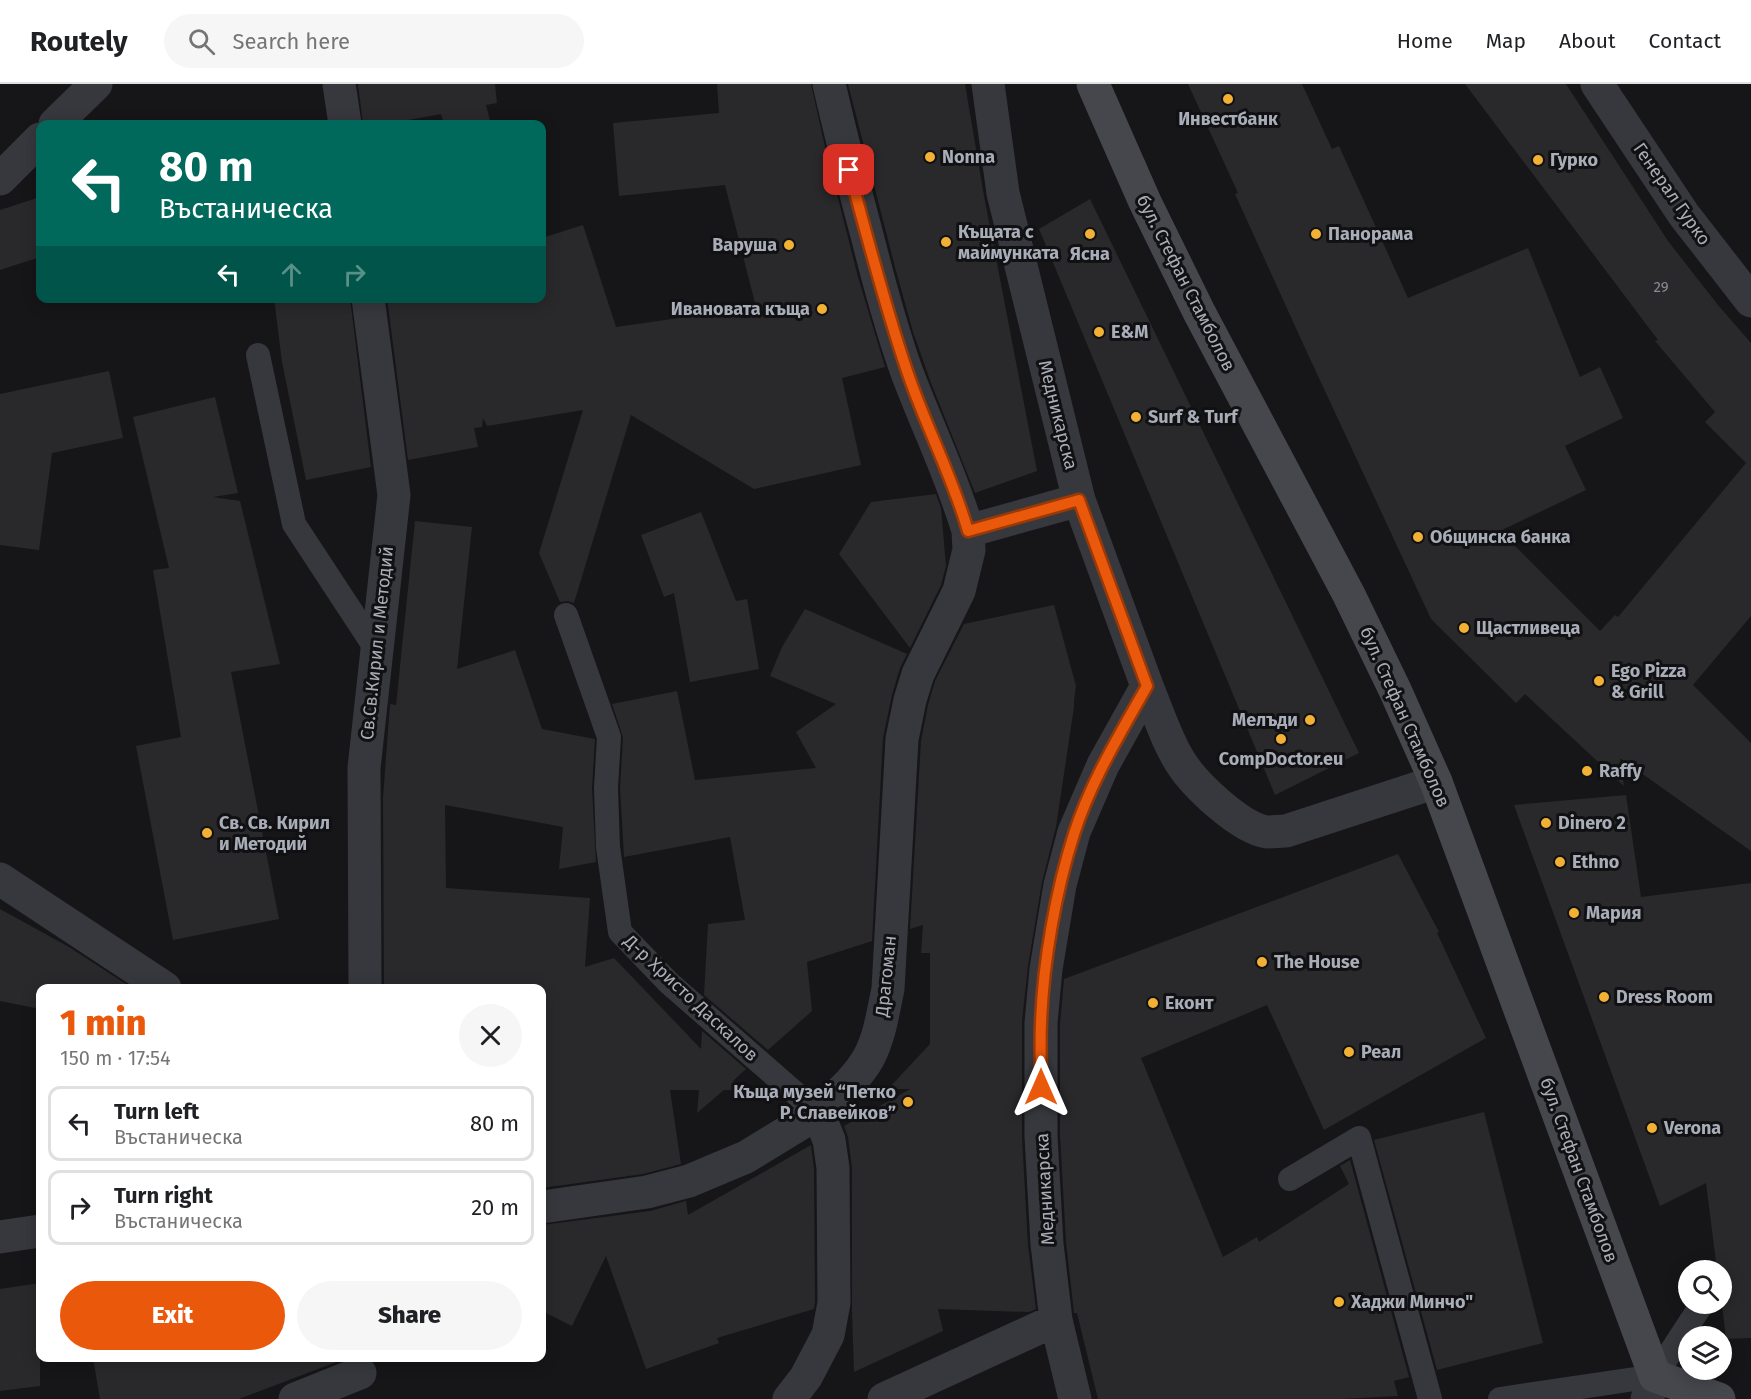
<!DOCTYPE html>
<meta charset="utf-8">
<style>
body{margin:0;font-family:"Fira Sans",sans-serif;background:#f6f6f6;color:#202124;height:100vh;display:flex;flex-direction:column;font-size:22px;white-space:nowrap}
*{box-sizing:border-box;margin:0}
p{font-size:20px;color:#757577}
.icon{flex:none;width:33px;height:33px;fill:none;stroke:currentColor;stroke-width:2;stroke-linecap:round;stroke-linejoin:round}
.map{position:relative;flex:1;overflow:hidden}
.sheet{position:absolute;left:36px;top:900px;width:510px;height:378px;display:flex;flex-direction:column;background:#fff;border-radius:12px;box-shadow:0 3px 15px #0003}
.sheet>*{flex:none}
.guide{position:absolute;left:36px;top:36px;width:510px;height:183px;border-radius:12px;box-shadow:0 3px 15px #0003;background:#00695c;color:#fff;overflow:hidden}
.buttons{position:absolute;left:1678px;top:1176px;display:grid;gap:12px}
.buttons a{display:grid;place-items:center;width:54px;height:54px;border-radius:50%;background:#fff;box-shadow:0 3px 15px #0003;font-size:30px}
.pin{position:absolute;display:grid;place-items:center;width:51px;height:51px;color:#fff;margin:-26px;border-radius:12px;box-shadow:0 3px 9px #0006}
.me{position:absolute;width:66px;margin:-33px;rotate:0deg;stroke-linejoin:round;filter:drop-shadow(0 0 4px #0008)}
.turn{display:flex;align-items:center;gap:21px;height:126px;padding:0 24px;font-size:27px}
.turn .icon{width:78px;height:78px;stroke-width:2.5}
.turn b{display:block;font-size:42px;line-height:51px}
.lanes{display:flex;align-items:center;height:57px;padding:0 24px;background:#0003;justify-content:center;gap:30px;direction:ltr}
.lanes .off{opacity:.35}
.round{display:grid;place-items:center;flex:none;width:63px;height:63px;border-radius:32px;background:#f6f6f6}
.head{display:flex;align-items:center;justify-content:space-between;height:102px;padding:0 24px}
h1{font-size:36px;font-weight:800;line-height:45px;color:#ea580c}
.primary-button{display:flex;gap:12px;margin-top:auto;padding:12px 24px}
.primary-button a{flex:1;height:69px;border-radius:36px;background:#ea580c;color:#fff;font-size:24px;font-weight:800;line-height:69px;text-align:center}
.primary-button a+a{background:#f6f6f6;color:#202124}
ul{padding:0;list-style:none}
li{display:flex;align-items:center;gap:18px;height:75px;margin:0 12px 9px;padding:0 12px;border:3px solid #e0e0e0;border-radius:12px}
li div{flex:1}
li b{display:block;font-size:22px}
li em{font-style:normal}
header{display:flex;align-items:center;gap:36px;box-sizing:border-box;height:84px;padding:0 30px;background:#fff;border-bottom:2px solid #e0e0e0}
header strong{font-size:28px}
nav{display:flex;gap:33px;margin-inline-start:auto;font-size:21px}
.search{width:420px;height:54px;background:#f6f6f6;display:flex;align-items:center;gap:15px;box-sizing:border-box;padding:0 21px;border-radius:33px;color:#757577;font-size:22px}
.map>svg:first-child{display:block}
</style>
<header>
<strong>Routely</strong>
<div class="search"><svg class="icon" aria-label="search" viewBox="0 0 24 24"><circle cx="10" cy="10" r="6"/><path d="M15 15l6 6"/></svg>Search here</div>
<nav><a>Home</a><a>Map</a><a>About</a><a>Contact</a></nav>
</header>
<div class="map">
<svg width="1751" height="1315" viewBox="0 0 1751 1315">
<rect width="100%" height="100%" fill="#161618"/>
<path fill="#29292c" d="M358 0H495L497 19 486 21 491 40H444L441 30 386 40H363Z
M717 0H811L825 63 858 193 885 283 842 294 861 381 754 405 631 331 574 519 568 517 560 518 539 469 583 326 487 342 483 334 482 343 474 344 478 363 408 376 387 214H542V154L583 141 616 243 756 223 725 101 619 112 613 39 719 29Z
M848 0H965L984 112 1037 387 975 409 931 299 913 248 895 183Z
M1188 0H1302L1332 65 1339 62 1408 214 1528 164 1580 293 1600 283 1623 334 1565 362 1586 406 1500 447 1600 547 1615 531 1618 533 1746 379 1705 338 1715 328 1655 257 1658 256 1465 0H1566L1668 157 1718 221 1751 259V532L1693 601 1751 659V767L1620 674 1624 702 1525 610 1516 619 1431 535 1305 264 1235 110 1238 109Z
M40 113V173L0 186V126Z
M1090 115 1359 669 1275 711 1039 145Z
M274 214H350L371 383 306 396 282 278Z
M109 287 123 354 52 369 39 466 0 461V310Z
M215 313 238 409 213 413 240 417 280 580 231 588 279 835 173 856 136 662 181 653 153 486 169 484 133 333Z
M936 410 941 424 946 482 941 501 910 564 839 470 871 418Z
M701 428 736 517 747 515 759 585 690 598 674 509 664 513 641 451Z
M415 437 472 443 457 585 515 566 542 645 595 655 592 704 596 778 559 785 563 743 445 721 446 804 590 814 585 883 614 874 701 965 702 947 746 985 733 997 741 1006H724L697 1029 699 1006H670L681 1080 643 1090 542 1104V904H384L383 714 390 620 396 621Z
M1054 521 1076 602 1074 617V623L1056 743 1042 798 1028 882 1022 937V1053L1028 1161 1036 1225 1029 1228 938 1225 943 1247 854 1288 852 1227V1084L848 1053 844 1042 910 1005H888L930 960V869H921L923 841 910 845 921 657 928 621 935 597 964 540Z
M805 525 907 570 900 584 892 611 883 654 872 857 807 878 812 927 768 966 704 911 708 840 745 836 730 753 624 773 620 704 623 653 612 620 677 607 695 696 816 684 796 648 836 620 770 592 782 563Z
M1626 711 1641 813 1751 799V1254L1726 1255 1722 1220V1186H1717L1706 1099 1660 1122 1514 721Z
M1398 770 1439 848 1437 849 1486 954 1324 1046 1267 921 1141 974 1223 1173 1257 1153 1259 1158 1349 1100 1340 1082 1350 1076 1409 1293 1394 1297 1398 1312 1341 1315H1098L1077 1229H1074L1066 1158 1060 1051V940L1064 895Z
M0 825 69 863 132 904H40V925L0 917Z
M1484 1028 1543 1259 1437 1286 1374 1056Z
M811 1061 814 1085 815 1217 814 1225 717 1254 719 1259 646 1285 606 1172 572 1242 542 1227V1141L650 1127 686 1117 688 1131Z
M40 1199V1302L0 1307V1205Z
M93 1274H338L339 1277 239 1315H100Z"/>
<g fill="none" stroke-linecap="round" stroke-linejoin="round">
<path stroke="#37383d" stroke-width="24" d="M258 271 294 440 376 565
M566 531 609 653 606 704 608 763 620 848 669 899 818 1029
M1290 1095 1359 1054 1430 1315
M1500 1315 1655 1292 1702 1220"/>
<path stroke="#37383d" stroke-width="33" d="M339 0 345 40
M829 0C841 52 854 103 868 155 879 199 891 243 906 286 926 340 952 392 968 447L1079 416
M988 0 1003 109 1079 416 1147 602 1103 681 1074 748 1060 801 1046 885 1041 939V1052L1047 1160 1056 1236 1075 1315
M1597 0 1684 131 1751 217
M55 40 96 0
M0 95 40 55
M1147 602C1157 626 1167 658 1181 679 1195 701 1240 744 1267 748 1273 748 1280 747 1286 747L1436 698
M0 795 165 904
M365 904 364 684 394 411 368 214
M542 1123 647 1108 689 1097 746 1073 818 1029
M0 1153 40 1147
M295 1315 360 1289
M789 1315 806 1293 828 1251 834 1219 833 1084 829 1056 818 1029C836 1012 857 995 869 973 880 952 883 928 888 905L902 655 910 616 918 590 959 507 969 466 968 447
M884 1315 1056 1236
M1647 1315 1655 1292"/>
<path stroke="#45474d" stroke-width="33" d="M1093 0 1145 118 1199 228 1349 511 1395 606 1436 698 1655 1292 1719 1315"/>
</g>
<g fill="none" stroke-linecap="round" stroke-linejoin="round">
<g stroke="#983908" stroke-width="15">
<path id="route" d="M849 86C867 152 884 219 906 284 924 339 952 391 968 447L1079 416 1147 602C1120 650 1091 697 1074 750 1056 806 1043 879 1041 939 1040 960 1041 982 1041 1003"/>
</g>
<use href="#route" stroke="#ea580c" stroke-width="10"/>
</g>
<g fill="#f2b134" stroke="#111113" stroke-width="2">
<circle cx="1228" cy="15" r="6"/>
<circle cx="930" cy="73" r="6"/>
<circle cx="1538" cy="76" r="6"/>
<circle cx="1090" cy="150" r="6"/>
<circle cx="1316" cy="150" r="6"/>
<circle cx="946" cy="158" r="6"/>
<circle cx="789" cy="161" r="6"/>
<circle cx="822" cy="225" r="6"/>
<circle cx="1099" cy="248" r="6"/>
<circle cx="1136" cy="333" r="6"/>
<circle cx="1418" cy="453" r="6"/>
<circle cx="1464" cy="544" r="6"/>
<circle cx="1599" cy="597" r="6"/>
<circle cx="1310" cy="636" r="6"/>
<circle cx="1281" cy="655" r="6"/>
<circle cx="1587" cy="687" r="6"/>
<circle cx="1546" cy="739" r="6"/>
<circle cx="207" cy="749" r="6"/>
<circle cx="1560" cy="778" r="6"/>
<circle cx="1574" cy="829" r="6"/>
<circle cx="1262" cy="878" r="6"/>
<circle cx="1604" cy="913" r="6"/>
<circle cx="1153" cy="919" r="6"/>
<circle cx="1349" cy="968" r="6"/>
<circle cx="908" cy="1018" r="6"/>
<circle cx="1652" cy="1044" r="6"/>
<circle cx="1339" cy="1218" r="6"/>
</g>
<g text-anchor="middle" stroke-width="6" stroke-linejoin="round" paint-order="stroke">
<g font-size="15" fill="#888b94">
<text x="1661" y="208">29</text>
</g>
<g font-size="18" font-weight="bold" fill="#a8adb8" stroke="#111113" text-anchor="start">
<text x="1228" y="41" text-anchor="middle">Инвестбанк</text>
<text x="942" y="79">Nonna</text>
<text x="1550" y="82">Гурко</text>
<text x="958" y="154">Къщата с<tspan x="958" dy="21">маймунката</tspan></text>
<text x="1328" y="156">Панорама</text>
<text x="777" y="167" text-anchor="end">Варуша</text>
<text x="1090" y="176" text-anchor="middle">Ясна</text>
<text x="810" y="231" text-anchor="end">Ивановата къща</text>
<text x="1111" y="254">Е&amp;М</text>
<text x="1148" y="339">Surf &amp; Turf</text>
<text x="1430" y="459">Общинска банка</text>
<text x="1476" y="550">Щастливеца</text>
<text x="1611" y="593">Ego Pizza<tspan x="1611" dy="21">&amp; Grill</tspan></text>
<text x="1298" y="642" text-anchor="end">Мелъди</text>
<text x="1281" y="681" text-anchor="middle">CompDoctor.eu</text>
<text x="1599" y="693">Raffy</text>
<text x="219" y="745">Св. Св. Кирил<tspan x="219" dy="21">и Методий</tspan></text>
<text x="1558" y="745">Dinero 2</text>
<text x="1572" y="784">Ethno</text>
<text x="1586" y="835">Мария</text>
<text x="1274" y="884">The House</text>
<text x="1616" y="919">Dress Room</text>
<text x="1165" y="925">Еконт</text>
<text x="1361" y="974">Реал</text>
<text x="896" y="1014" text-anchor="end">Къща музей “Петко<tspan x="896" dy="21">Р. Славейков”</tspan></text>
<text x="1664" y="1050">Verona</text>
<text x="1351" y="1224">Хаджи Минчо"</text>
</g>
<g font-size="18" fill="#a8adb8" stroke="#111113">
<text transform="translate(1672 110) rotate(55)" y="6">Генерал Гурко</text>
<text transform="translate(1186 199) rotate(63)" y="6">бул. Стефан Стамболов</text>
<text transform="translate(1058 331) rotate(76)" y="6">Медникарска</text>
<text transform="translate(377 559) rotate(-84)" y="6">Св.Св.Кирил и Методий</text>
<text transform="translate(1405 633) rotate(66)" y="6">бул. Стефан Стамболов</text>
<text transform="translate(886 892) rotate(-84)" y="6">Драгоман</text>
<text transform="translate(691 914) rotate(43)" y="6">Д-р Христо Даскалов</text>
<text transform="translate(1579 1086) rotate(70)" y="6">бул. Стефан Стамболов</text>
<text transform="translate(1045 1105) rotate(-93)" y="6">Медникарска</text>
</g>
</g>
</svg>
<div class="buttons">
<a><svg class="icon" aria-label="search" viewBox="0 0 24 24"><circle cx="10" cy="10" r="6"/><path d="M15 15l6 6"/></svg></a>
<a><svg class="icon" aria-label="layers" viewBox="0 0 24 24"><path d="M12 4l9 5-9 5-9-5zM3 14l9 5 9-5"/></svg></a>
</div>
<div class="pin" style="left:849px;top:86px;background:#d93025"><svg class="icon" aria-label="arrive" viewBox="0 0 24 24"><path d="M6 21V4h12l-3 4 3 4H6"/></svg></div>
<svg class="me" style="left:1041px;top:1003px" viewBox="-20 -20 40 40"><path d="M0-17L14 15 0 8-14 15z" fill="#ea580c" stroke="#fff" stroke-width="4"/></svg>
<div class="guide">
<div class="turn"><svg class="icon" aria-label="left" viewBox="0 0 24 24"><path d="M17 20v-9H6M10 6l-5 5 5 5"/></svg><div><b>80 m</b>Въстаническа</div></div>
<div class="lanes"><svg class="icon" aria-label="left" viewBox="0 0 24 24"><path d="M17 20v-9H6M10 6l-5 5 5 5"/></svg><svg class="icon off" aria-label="ahead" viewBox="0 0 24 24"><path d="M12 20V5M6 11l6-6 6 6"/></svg><svg class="icon off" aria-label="right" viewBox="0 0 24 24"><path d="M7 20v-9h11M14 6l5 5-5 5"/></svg></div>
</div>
<section class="sheet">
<div class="head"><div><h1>1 min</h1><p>150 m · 17:54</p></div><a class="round"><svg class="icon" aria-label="close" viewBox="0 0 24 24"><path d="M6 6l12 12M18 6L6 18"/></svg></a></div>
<ul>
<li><svg class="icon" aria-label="left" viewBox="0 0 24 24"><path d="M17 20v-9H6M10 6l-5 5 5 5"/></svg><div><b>Turn left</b><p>Въстаническа</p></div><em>80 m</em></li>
<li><svg class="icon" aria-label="right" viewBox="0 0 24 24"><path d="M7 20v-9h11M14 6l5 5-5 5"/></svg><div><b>Turn right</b><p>Въстаническа</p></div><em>20 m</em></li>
</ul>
<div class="primary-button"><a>Exit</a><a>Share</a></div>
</section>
</div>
